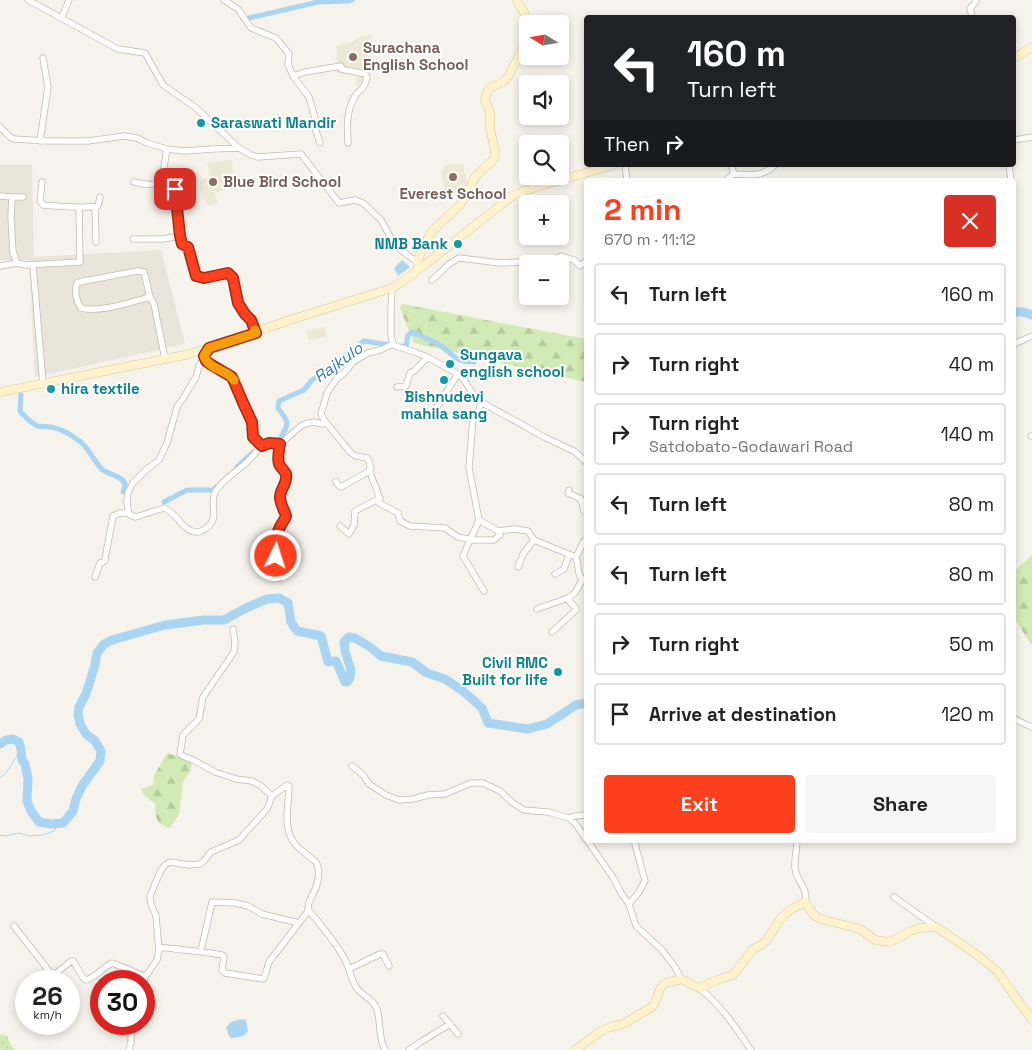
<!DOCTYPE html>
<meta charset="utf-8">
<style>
body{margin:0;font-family:"Space Grotesk",sans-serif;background:#f6f6f6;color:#222;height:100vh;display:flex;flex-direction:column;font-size:19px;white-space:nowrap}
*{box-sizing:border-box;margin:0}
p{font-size:16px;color:#767676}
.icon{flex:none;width:28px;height:28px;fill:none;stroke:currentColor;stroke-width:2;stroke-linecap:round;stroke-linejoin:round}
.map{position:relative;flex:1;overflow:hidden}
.panel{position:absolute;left:584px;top:178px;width:432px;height:665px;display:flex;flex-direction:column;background:#fff;border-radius:5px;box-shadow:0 2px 8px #0003}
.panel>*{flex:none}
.hud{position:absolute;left:584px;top:15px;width:432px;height:152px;border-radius:5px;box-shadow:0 2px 8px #0003;background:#202124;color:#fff;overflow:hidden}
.needle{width:32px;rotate:281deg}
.controls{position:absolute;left:519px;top:15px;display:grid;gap:10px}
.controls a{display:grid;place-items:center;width:50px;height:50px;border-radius:5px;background:#fff;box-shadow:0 2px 8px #0003;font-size:25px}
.speed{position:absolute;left:15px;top:970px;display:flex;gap:10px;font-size:25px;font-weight:700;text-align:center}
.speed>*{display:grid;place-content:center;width:65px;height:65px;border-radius:50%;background:#fff;box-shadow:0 2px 8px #0003;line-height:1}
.speed small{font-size:12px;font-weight:400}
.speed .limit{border:8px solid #d22;background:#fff;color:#111}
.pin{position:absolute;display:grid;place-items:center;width:42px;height:42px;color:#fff;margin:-21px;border-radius:10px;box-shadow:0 2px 8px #0006}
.me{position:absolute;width:55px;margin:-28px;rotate:4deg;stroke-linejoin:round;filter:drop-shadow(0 0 4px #0008)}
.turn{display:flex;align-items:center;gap:18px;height:105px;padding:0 20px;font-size:22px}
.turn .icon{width:65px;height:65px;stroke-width:2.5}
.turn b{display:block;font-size:35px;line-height:42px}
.then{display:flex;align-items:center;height:48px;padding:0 20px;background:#0003;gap:10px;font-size:19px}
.round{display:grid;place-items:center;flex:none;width:52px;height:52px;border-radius:5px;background:#f6f6f6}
.overview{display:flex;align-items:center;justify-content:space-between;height:85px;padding:0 20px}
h1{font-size:30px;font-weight:700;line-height:38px;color:#fc3f1d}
.action{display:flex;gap:10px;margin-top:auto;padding:10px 20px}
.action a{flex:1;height:58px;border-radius:5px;background:#fc3f1d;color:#fff;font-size:20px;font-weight:700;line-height:58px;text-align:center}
.action a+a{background:#f6f6f6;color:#222}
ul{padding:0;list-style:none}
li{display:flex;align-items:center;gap:15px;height:62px;margin:0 10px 8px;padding:0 10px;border:2px solid #e0e0e0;border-radius:5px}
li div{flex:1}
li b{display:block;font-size:19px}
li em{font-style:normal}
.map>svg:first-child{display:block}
</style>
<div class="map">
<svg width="1032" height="1050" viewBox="0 0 1032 1050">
<defs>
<pattern id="grass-dots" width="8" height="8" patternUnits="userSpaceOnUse" patternTransform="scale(1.25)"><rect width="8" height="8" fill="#d2eab5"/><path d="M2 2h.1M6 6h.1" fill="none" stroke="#b6ca9c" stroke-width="1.8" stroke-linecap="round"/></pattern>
<pattern id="forest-firs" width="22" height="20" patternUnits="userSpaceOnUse" patternTransform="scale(1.25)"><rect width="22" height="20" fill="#d2eab5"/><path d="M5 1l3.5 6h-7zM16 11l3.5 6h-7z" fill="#b6ca9c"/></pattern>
</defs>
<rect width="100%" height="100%" fill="#f6f3ec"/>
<path fill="#eae5da" d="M0 165H32L34 257 161 250 185 344 35 377 29 260H0Z"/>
<path fill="#efe8d6" d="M372 34 367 75 363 87 356 85 357 76 335 72 337 63 336 47 338 45 352 42 359 37Z
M232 159 233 173 226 177V183L227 189 214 193 218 203 208 206 204 200 199 185 201 180 210 177 207 163Z
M447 164H463L468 187 466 191 460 193 445 192 441 172 442 169Z
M325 327 327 337 308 340 306 330Z"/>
<path fill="url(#grass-dots)" d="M0 1034 7 1036 12 1047 16 1050H0Z"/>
<path fill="url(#forest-firs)" d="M402 304 586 339V382L414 343 400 308Z
M1032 555V646L1014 618V571Z
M167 753 192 761 191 770 183 782 179 814 170 828C155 824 156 818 155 804L144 795 141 789 153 785 154 776Z"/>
<path fill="#a9d4f2" d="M402 260 410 267 398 276 394 268Z
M241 1019 246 1020 248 1031C243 1038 238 1037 230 1038L226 1028 231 1022Z"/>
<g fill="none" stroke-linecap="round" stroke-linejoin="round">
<path stroke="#a9d4f2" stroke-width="1" d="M0 778 6 773 21 749
M0 835 6 836 19 833 29 836 43 835 54 831 59 823"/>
<path stroke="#a9d4f2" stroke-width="5" d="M245 19 318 2 349 1 352 0
M402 346 406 347 408 335 412 332C421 336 430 340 438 344 454 353 452 362 474 362
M21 395 20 411C25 416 31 424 38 426 42 427 46 426 50 427 59 428 70 434 78 440 90 447 93 462 103 470 108 474 125 477 125 485 125 487 124 490 123 492
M269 441 280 439C289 423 290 423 278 408L279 401 304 390 311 381 364 341 391 345
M237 467 253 452
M164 502 187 490H213L216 487"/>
<path stroke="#a9d4f2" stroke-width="9" d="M1014 312H1023L1032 315
M0 744 6 740 13 739 19 742 21 749 22 760 25 764 28 778 27 801 31 811 39 822 51 824 63 823 73 811 76 799 82 786 100 761 101 751 95 741 86 734 80 724 78 714 79 707 86 694 95 665 97 653 104 644 112 640 165 625 204 620H224L246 608 267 599 279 598 288 603 291 622 297 631 321 636 328 662 336 661 345 682H347L350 678 351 670 345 651 344 642 349 637 355 638 370 647 381 656 412 662 427 673 445 679 463 691 482 708 488 723 528 729 547 724 576 705 586 703"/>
<g stroke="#c2bbae" stroke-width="7">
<path id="street" d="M28 0 118 49 145 53 163 85 196 108 239 148
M224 0 238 9 251 28 276 38 289 54 288 64 293 76 309 97 315 118 316 131 320 143
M62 17 69 0
M972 17 970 8 975 3 976 0
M293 76 305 72 341 66V69L365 74 367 77C364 91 361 87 355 96 346 111 347 127 348 143
M0 127 10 137 14 139 48 141H88L124 136 137 138 147 143 167 149 184 151 213 149 239 148 251 155 258 157 301 154 339 203 355 200 363 203 381 220 392 240 398 248 417 262
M1014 140 1032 137
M40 141 48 87 43 58
M625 165 627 180
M731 165 734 174
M1009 165 1011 180
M726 180 734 174C749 175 764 177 775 165
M42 182 40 201 43 205C61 206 80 209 98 206L100 197
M134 182C142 184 152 186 160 183L163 173 167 149
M175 189 180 236 183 244 188 247 196 276 204 278 228 273 233 278 239 303 245 314 251 320 256 333
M0 196 12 197 11 217 13 252 17 263 26 265 80 262 79 207
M12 197H23
M95 207 96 242
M133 239H163L180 236
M0 266 17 263
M33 266 43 384
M432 280 449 264 459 258 500 263 543 261 555 259 561 256 574 260 580 266 586 261
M392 288 391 310V336L393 344 395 346 415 352 429 358 458 374 464 380 473 394 481 402 546 438 574 451 586 462
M150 297C131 302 99 313 81 308 76 301 74 291 77 283L84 281 138 271 144 272 150 297 154 304 165 359
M393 344 380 350 368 353 353 362 345 372 335 381 327 393 321 414 324 420 351 453 356 456 367 458C371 463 370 468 371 474 373 484 380 492 379 503L398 513 400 521 410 526 445 528 458 537 472 540H494L500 535 498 531
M1014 344 1032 336
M209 348 199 366 196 377 184 397 177 407 167 443 159 460 146 470 133 483 128 492 127 501 128 511 129 514 135 517 139 516 164 508C177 512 182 532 197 532 202 532 209 527 212 522 217 513 210 503 215 492 222 480 236 472 246 463 253 457 259 446 268 443 272 442 276 443 280 444
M204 356 206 361 210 365 232 377 244 405 252 422V432L253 437 263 446
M397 387 406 386 410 373 414 371 427 358
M481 402 479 410 473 418 469 468 479 520 498 531 514 529 528 531 534 540 576 557 584 541H586
M434 411 458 374
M1031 436H1032
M336 481 337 484 341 487 366 473 371 468
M569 490 568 493 581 499 584 511
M479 520C474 533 468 543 463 556L484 591
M340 526 349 534 354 525 355 511 380 498
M576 557C580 568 575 575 586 582
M518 567 523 554 534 540
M555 574 564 569 569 555
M95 577 100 563 105 561V559L113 516 120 513H126L128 511
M279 578C277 564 273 548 277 534 279 527 284 522 286 516L281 506 280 495 284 485 286 476 283 469 279 464 278 453 280 444 301 426 308 423 314 422 322 424 326 423
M537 609 568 598 575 593 582 580
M233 629 235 642 234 652 203 697 199 719 183 735 180 754 183 756 195 761 215 772 236 779 252 781 261 786 272 796 287 785 289 786C289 804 282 828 295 844 301 851 309 856 316 862 321 871 318 885 313 894 310 899 308 903 308 909 320 925 338 944 346 962 350 970 351 979 356 987 361 996 373 998 377 1009 381 1022 378 1038 385 1050
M552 632 576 610V608L570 602 568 598
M1014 719 1032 727
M352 766 363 775 369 784 386 795 399 800 413 799 428 795 445 794 471 783H483L500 791 513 803 524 810 548 812 569 818 575 823 586 839
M569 818 575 816 586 815
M587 840 614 879 621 893 629 904 636 926 662 950 675 967 681 979
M797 840C797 849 794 860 795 868 796 881 809 889 805 902
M894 897 936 927
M629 904 639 892 645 881 635 844 638 840
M14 926 52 975H54L71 961H73L84 979 86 980C96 977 102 968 112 963L130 970 145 977
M159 947C180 950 201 951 222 955L224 957 222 970 225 973 263 979 264 978 269 962 309 910
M201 951 212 902 236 903 248 906 262 914 299 923
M349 969 380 954H383L389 966
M144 982 145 977 157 960 159 951 156 916 151 904 150 896 160 872 165 865 170 862 189 865 200 864 204 861 211 852 239 840 267 809 272 796
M699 988C721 1005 736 1028 751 1050
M443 1016 458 1034
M129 1050 131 1042V1024
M409 1050 419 1043 450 1024"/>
</g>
<g stroke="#d6c79b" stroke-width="9">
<path id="secondary" d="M517 0 518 3 525 14 528 24
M1014 58 1032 47
M418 270 417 262 423 247 432 231 459 206 467 194 475 177 494 159 495 151 490 128V113L485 99 486 94 490 88 503 82 508 77 526 42 528 35
M0 392 185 355 209 348 290 320 392 288 408 278 512 196 523 191 613 165
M575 1050 601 1031 610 1027 623 1024 652 1007C658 1001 657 989 664 984 669 981 676 981 681 979L699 988 717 980 733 975 753 949 761 945 766 941 781 918 790 910 805 902 811 911 815 916 821 919 860 929 875 940 889 942 900 937 910 931 920 928 936 927 976 954 997 971 1032 1020"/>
</g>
<use href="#street" stroke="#fff" stroke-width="5.5"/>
<use href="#secondary" stroke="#fff3cd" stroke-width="8"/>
</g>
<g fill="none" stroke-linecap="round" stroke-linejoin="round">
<g stroke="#a42913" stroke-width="12">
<path id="route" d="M175 189 180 236 182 244 188 247 196 276 204 278 228 273 233 278 238 303 245 314 251 320 256 333 209 348 204 356 206 361 210 364 232 377 244 405 252 422 253 437 262 446 269 443 280 444C279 450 277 458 279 464 281 468 284 470 286 474 288 483 280 489 280 497 280 504 284 509 286 516 285 520 282 522 280 527 275 536 275 546 276 556"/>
</g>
<use href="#route" stroke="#fc3f1d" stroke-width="9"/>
<path stroke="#f59e0b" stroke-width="9" d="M234 380C226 369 209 370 204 356L209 348 256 333 255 330"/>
</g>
<g fill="#8d6e63" stroke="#fff" stroke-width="2">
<circle cx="353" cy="57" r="5"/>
<circle cx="453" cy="177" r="5"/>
<circle cx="213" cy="182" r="5"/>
</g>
<g fill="#0f9aa8" stroke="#fff" stroke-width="2">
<circle cx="201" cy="123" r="5"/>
<circle cx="458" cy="244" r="5"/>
<circle cx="450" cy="364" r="5"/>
<circle cx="444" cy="380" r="5"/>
<circle cx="51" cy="389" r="5"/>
<circle cx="558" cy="672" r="5"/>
</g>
<g text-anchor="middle" stroke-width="4" stroke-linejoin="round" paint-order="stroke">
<g font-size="15" font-weight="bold" fill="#785e54" stroke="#fff" text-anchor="start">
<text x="363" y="53">Surachana<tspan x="363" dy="17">English School</tspan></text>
<text x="223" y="187">Blue Bird School</text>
<text x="453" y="199" text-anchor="middle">Everest School</text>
</g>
<g font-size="15" font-weight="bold" fill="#0d838f" stroke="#fff" text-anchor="start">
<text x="211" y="128">Saraswati Mandir</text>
<text x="448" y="249" text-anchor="end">NMB Bank</text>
<text x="460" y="360">Sungava<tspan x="460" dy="17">english school</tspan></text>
<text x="61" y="394">hira textile</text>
<text x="444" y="402" text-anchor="middle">Bishnudevi<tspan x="444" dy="17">mahila sang</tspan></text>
<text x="548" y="668" text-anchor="end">Civil RMC<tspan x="548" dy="17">Built for life</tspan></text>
</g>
<g font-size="16" font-style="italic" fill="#2e7ab2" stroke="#fff">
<text transform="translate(338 362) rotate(-36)" y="6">Rajkulo</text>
</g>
</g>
</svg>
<div class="controls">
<a><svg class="needle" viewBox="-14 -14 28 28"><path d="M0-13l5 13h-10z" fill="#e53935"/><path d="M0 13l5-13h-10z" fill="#767676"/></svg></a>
<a><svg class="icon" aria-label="sound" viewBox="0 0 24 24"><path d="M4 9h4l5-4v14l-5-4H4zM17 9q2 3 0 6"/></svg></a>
<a><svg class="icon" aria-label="search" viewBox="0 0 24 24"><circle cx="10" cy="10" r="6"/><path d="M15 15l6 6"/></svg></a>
<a>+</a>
<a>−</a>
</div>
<div class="speed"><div>26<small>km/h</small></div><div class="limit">30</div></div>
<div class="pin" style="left:175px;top:189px;background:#d93025"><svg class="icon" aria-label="arrive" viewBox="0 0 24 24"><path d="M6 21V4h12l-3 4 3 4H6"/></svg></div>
<svg class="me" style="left:276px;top:556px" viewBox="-20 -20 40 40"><circle r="17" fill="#fc3f1d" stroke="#fff" stroke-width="3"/><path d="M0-11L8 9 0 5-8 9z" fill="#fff"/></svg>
<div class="hud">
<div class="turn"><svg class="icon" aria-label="left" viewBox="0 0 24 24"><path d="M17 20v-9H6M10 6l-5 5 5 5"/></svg><div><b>160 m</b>Turn left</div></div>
<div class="then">Then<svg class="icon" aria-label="right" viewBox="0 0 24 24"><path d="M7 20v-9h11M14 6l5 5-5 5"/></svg></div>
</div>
<section class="panel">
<div class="overview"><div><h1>2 min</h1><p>670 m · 11:12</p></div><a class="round" style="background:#d93025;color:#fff"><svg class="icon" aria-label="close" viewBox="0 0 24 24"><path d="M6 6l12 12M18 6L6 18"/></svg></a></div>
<ul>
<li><svg class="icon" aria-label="left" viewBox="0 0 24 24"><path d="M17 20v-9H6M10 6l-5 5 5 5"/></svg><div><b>Turn left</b></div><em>160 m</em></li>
<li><svg class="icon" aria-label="right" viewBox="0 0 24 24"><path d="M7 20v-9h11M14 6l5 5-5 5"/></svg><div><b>Turn right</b></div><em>40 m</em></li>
<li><svg class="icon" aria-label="right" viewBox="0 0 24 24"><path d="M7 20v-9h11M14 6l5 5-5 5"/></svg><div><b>Turn right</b><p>Satdobato-Godawari Road</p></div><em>140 m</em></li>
<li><svg class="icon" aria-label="left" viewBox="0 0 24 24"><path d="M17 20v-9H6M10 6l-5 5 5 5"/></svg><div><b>Turn left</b></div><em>80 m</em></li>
<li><svg class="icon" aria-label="left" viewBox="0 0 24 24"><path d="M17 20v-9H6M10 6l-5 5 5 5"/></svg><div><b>Turn left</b></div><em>80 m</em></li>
<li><svg class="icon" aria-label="right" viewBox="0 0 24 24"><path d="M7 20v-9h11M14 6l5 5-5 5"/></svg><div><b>Turn right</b></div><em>50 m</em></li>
<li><svg class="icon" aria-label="arrive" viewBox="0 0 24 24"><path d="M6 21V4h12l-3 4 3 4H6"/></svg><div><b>Arrive at destination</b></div><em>120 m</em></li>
</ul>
<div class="action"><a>Exit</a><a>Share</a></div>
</section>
</div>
